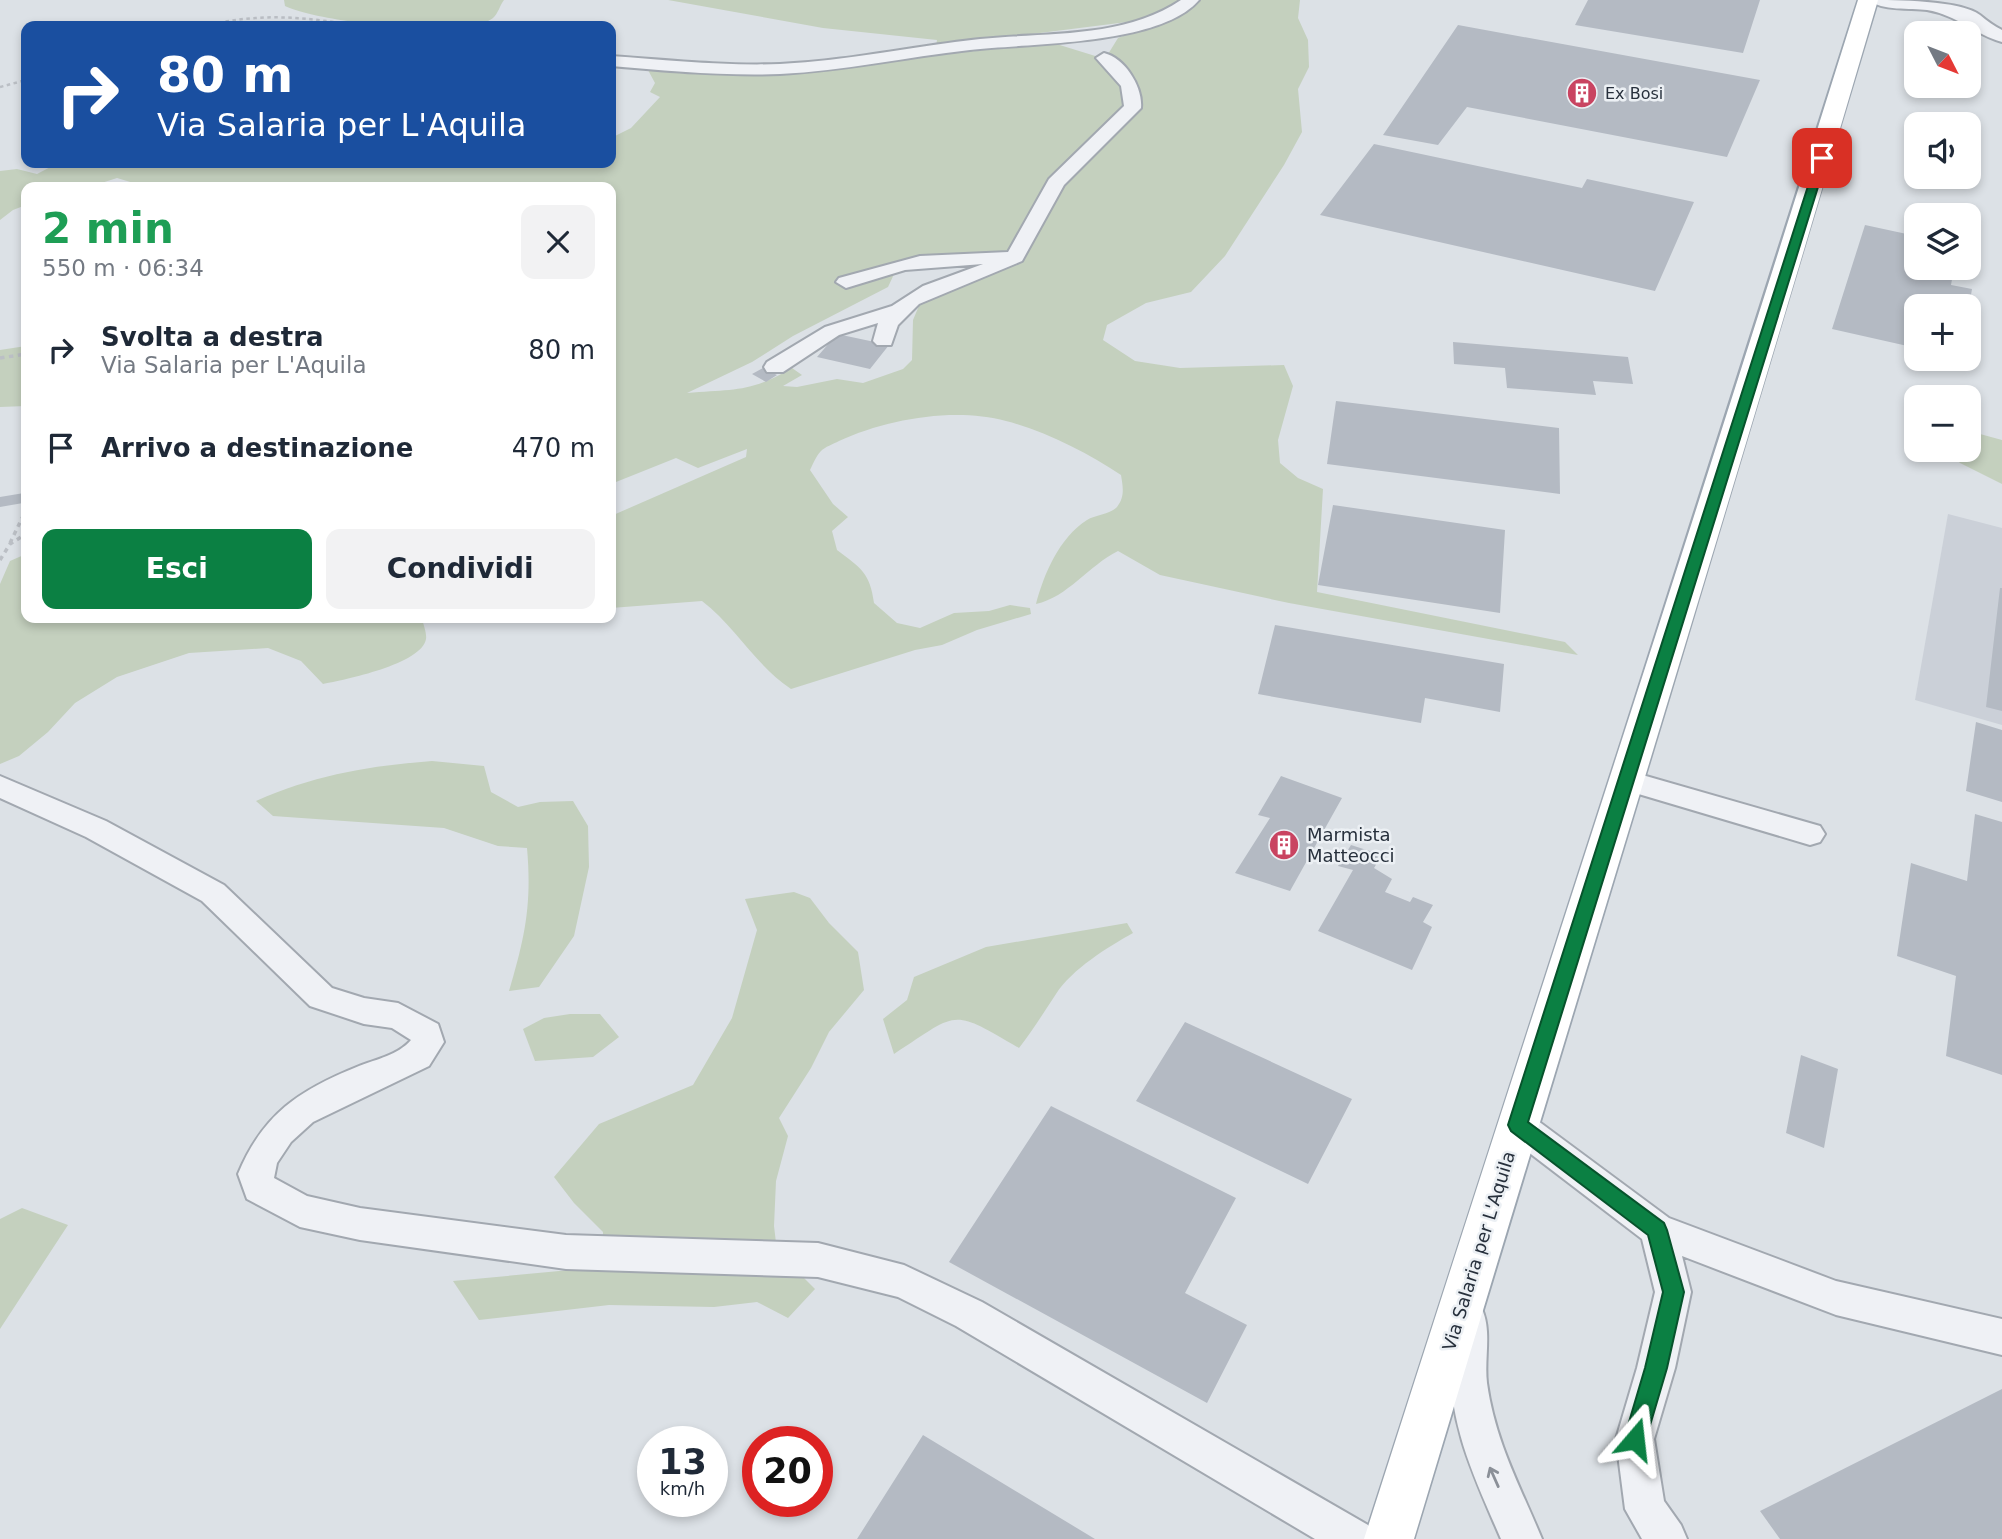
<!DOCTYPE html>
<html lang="it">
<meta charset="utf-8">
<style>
body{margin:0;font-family:"DejaVu Sans",sans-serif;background:#f2f2f3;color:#1f2937;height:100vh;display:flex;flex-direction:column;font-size:26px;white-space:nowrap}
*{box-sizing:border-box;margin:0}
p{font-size:23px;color:#747a83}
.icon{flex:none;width:38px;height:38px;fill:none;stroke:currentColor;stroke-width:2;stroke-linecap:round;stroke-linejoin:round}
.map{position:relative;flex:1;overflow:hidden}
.drawer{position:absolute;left:21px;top:182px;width:595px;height:441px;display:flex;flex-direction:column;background:#fff;border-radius:14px;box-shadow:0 4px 10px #0003}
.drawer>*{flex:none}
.hud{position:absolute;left:21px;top:21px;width:595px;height:147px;border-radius:14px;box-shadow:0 4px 10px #0003;background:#1a4fa0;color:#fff;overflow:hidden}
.needle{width:46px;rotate:132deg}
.controls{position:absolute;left:1904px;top:21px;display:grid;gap:14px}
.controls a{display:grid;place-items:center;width:77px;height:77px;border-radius:14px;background:#fff;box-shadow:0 4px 10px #0003;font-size:35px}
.speed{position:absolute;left:637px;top:1426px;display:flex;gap:14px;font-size:35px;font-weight:700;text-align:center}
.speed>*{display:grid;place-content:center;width:91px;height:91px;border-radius:50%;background:#fff;box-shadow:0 4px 10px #0003;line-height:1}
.speed small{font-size:18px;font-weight:400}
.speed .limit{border:10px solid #d22;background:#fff;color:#111}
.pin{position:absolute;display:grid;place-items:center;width:60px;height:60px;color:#fff;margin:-30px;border-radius:14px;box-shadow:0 4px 10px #0006}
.me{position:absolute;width:77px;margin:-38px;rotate:17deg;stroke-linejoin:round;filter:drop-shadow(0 0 5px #0008)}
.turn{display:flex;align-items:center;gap:24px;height:147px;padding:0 21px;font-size:32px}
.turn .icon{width:91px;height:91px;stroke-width:2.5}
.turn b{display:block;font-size:49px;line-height:60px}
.round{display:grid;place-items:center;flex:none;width:74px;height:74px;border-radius:14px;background:#f2f2f3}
.headline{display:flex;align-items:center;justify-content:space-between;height:119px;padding:0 21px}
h1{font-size:42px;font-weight:700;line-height:52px;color:#1e9e55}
.action{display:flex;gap:14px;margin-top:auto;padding:14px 21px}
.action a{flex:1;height:80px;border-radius:14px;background:#0b8043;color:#fff;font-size:28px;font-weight:700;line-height:80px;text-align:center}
.action a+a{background:#f2f2f3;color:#1f2937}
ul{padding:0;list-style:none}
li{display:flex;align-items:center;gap:21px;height:98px;padding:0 21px}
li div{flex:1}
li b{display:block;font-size:26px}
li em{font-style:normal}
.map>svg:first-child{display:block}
</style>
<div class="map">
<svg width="2002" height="1539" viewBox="0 0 2002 1539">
<rect width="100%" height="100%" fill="#dce1e6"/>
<path fill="#cbd0d8" d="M1948 514 2002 528V725L1915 700Z"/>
<path fill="#c4d0be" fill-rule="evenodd" d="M284 0H504C500 5 498 14 493 18 466 40 318 22 285 6Z
M668 0H1183L1143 20 936 46 937 40 823 28Z
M1200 0H1300L1298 18 1308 40 1309 67 1298 89 1302 132 1284 165 1225 256 1191 292 1146 303 1107 325 1103 340 1135 361 1180 368 1284 365 1293 386 1278 440 1280 463 1298 478 1323 489 1317 592 1565 642 1578 655 1289 603 1160 575 1118 551C1088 566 1068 597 1036 604 1044 574 1059 538 1087 520 1095 515 1111 514 1117 507 1125 497 1123 487 1121 475 1088 453 1045 431 1006 421 954 407 887 419 839 441 833 444 825 447 821 451 816 456 813 464 810 470L833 504 848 517 832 531 837 550C861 568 870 573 874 603L897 623 920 628 954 613 989 611 1010 605 1030 608 1031 614 977 630 942 645 915 650 791 689C755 665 736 627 702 601L611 608V516L746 457 747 449 698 468 676 458 611 484V187H147L117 178 89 187H26V205L13 210 0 220V171L17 169 37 174 58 163H611V138L631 128 660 97 650 92 655 83 648 70 727 72 988 44 1050 42 1105 59 1118 38 1170 18ZM974 252 1008 253 921 301 913 320 912 360 903 369 863 383 837 379 797 387 783 386 802 375 792 368C750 393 733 389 687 393L752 362 793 336 888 287 895 272Z
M26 346V406L0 407V350Z
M1969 431 2002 440V484L1960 463 1947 450H1969Z
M26 554V618H422C423 624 427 633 426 639 422 664 344 680 323 684L301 661 268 648 189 653 117 677 75 703 48 732 19 756 0 764V584L10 561Z
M432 761 484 766 491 792 518 807 540 802 573 801 588 826 589 867 574 936 539 987 509 991C525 937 532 904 527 848L498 846 444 828 273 816 256 801C315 775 368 766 432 761Z
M794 892 810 898 829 923 858 952 864 990 829 1032 811 1068 779 1118 788 1136 776 1181 774 1226 777 1251 815 1289 788 1318 757 1302 714 1307 609 1305 479 1320 453 1281 602 1267 603 1232 574 1203 554 1177 599 1124 693 1085 732 1018 757 930 745 899Z
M1127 923 1133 933C1108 947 1072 969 1056 994 1044 1012 1033 1030 1019 1048 950 1008 960 1011 894 1054L883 1019 907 1000 914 977 986 947Z
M570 1014H600L619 1037 593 1057 535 1061 523 1029 544 1018Z
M22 1208 68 1225 0 1329V1219Z"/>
<path fill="#b4bac3" d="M1588 0H1760L1743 53 1575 25Z
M1458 25 1760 80 1727 157 1467 107 1438 145 1383 135Z
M1374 144 1582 188 1587 179 1694 202 1655 291 1320 215Z
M1865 225 1916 236V268H1954L1951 285 1972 289 1970 301 1948 296 1946 306H1916V359L1909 358 1912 347 1832 329Z
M837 334 889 345 870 369 817 357Z
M1453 342 1628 357 1633 384 1593 381 1596 395 1507 388 1505 368 1454 364Z
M763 368 777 375 766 382 752 374Z
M1336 401 1559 428 1560 494 1327 464Z
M24 493 23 503 0 507V497Z
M1333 505 1505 530 1500 613 1318 585Z
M2000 588H2002V711L1986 707Z
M1275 625 1504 664 1500 712 1425 698 1421 723 1258 694Z
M1976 722 2002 730V802L1966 791Z
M1281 776 1342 798 1290 891 1235 873 1270 818 1258 815Z
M1975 814 2002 822V1075L1946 1056 1956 976 1897 956 1911 863 1967 881Z
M1351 845 1382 855 1374 868 1392 879 1385 892 1410 902 1413 897 1433 905 1423 922 1432 927 1412 970 1318 931 1353 870 1338 866Z
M1185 1022 1352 1099 1308 1184 1136 1101Z
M1801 1055 1838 1069 1824 1148 1786 1133Z
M1051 1106 1236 1198 1185 1293 1247 1325 1207 1403 949 1262Z
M2002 1389V1539H1780L1760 1511Z
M923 1435 1095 1539H857Z"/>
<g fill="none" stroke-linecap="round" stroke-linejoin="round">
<g stroke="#a2a8b0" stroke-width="4">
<path id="minor" d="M1181 0H1199C1160 46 1027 43 970 50 906 57 844 71 780 74 724 76 667 71 611 66V56C667 60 724 66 780 64 848 61 913 46 980 39 1047 32 1123 39 1181 0Z
M1869 0C1895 0 1960 0 1980 15 1986 20 1994 26 2002 30V42C1976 35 1957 15 1927 10 1911 8 1881 11 1869 0Z
M1104 53C1125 58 1143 87 1141 108L1064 185 1022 261 919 304 898 325 891 345H877L873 341 878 323 839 335 783 372H767L764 367 767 362 825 327 892 306 923 286 983 264 905 270 846 288 836 282 839 278 920 256 1008 252 1049 179 1124 106 1121 86 1096 58Z
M1625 770 1820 826 1825 834 1820 842 1810 845 1615 787 1611 780 1615 773Z
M0 776 106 821 224 885 332 988 364 998 398 1003 438 1024 444 1042 429 1066 313 1122 291 1142 277 1163 274 1178 307 1196 360 1208 566 1235 818 1243 904 1265 982 1302 1368 1525 1374 1539H1315L956 1326 898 1297 818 1277 566 1269 360 1240 300 1227 247 1199 238 1174C263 1114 299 1090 359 1066 377 1059 398 1055 411 1040L392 1028 364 1024 310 1006 202 901 86 837 0 798Z
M1518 1110 1530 1115 1669 1218 1836 1281 2002 1319V1355L1836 1315 1682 1256 1691 1292 1675 1368 1654 1439 1664 1501 1681 1525 1687 1539H1642L1625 1509 1616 1439 1637 1368 1655 1292 1642 1239 1506 1135 1501 1125 1506 1115Z
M1469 1303 1482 1309C1492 1332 1484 1358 1487 1383 1495 1441 1520 1486 1542 1539H1501C1473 1474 1448 1424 1450 1351 1450 1336 1450 1323 1456 1309Z"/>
</g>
<g stroke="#9ca6b1" stroke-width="3">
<path id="major" d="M1858 0H1878C1727 514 1568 1026 1414 1539H1364C1528 1026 1697 514 1858 0Z"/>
</g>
<path stroke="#bbbfc5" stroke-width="2.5" stroke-dasharray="3.5 3.5" stroke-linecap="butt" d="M205 26C256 13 304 16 356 26
M0 87 26 80"/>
<path stroke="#bbbfc5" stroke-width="3.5" stroke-dasharray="4.5 4.5" stroke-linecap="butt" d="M0 358 26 354
M10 543 26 510
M0 560 10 544 26 534"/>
<use href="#minor" fill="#eff1f5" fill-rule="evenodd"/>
<use href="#major" fill="#fff" fill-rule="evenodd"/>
</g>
<defs><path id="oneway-shaft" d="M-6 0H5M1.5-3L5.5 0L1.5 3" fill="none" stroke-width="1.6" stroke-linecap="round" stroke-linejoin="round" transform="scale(1.75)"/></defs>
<use stroke="#8b9098" href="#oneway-shaft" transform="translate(1494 1477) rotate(-114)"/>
<path fill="#0b8043" stroke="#07532c" stroke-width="2" d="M1822 155 1827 158 1528 1122 1664 1223 1667 1230 1684 1292 1667 1368 1646 1439 1643 1447 1635 1450 1627 1447 1624 1439 1645 1368 1663 1292 1648 1235 1511 1131 1508 1125 1817 158Z"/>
<defs>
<g id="building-disc" transform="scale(1.575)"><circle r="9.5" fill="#c94461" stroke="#ecf0f4"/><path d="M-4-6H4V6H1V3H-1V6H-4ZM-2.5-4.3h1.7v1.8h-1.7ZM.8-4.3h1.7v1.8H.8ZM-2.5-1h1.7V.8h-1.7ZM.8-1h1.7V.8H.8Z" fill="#fff"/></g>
</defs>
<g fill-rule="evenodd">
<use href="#building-disc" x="1582" y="93"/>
<use href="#building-disc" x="1284" y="845"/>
</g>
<g text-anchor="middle" stroke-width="5" stroke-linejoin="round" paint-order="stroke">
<g font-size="16" fill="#27303c" stroke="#ecf0f4" text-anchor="start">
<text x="1605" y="99">Ex Bosi</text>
</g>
<g font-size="18" fill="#27303c" stroke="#ecf0f4" text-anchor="start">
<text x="1307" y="841">Marmista<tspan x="1307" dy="21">Matteocci</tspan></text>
</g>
<g font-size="18" fill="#27303c" stroke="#ecf0f4">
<text transform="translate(1479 1251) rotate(-73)" y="6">Via Salaria per L'Aquila</text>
</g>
</g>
</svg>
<div class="controls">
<a><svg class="needle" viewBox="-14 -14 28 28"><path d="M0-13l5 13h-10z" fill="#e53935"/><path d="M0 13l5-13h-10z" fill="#747a83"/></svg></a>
<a><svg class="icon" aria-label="sound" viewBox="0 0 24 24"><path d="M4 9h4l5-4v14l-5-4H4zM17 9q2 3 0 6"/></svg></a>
<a><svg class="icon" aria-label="layers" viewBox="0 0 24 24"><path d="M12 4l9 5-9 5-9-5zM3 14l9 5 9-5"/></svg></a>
<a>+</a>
<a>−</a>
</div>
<div class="speed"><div>13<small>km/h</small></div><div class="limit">20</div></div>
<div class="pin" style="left:1822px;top:158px;background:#d93025"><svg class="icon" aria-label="arrive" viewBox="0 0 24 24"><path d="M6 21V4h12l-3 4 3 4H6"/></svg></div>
<svg class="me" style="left:1635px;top:1439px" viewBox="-20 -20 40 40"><path d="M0-17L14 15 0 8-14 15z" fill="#0b8043" stroke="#fff" stroke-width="4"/></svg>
<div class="hud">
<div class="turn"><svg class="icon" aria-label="right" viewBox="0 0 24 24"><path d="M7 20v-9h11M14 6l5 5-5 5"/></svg><div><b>80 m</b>Via Salaria per L'Aquila</div></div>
</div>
<section class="drawer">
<div class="headline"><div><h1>2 min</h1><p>550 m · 06:34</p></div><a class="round"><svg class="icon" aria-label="close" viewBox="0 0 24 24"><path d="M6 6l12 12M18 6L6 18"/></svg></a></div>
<ul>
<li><svg class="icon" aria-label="right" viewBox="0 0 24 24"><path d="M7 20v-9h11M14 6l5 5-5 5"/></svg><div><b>Svolta a destra</b><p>Via Salaria per L'Aquila</p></div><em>80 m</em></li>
<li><svg class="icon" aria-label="arrive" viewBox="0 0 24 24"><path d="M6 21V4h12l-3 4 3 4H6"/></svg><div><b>Arrivo a destinazione</b></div><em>470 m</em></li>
</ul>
<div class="action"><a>Esci</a><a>Condividi</a></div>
</section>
</div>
